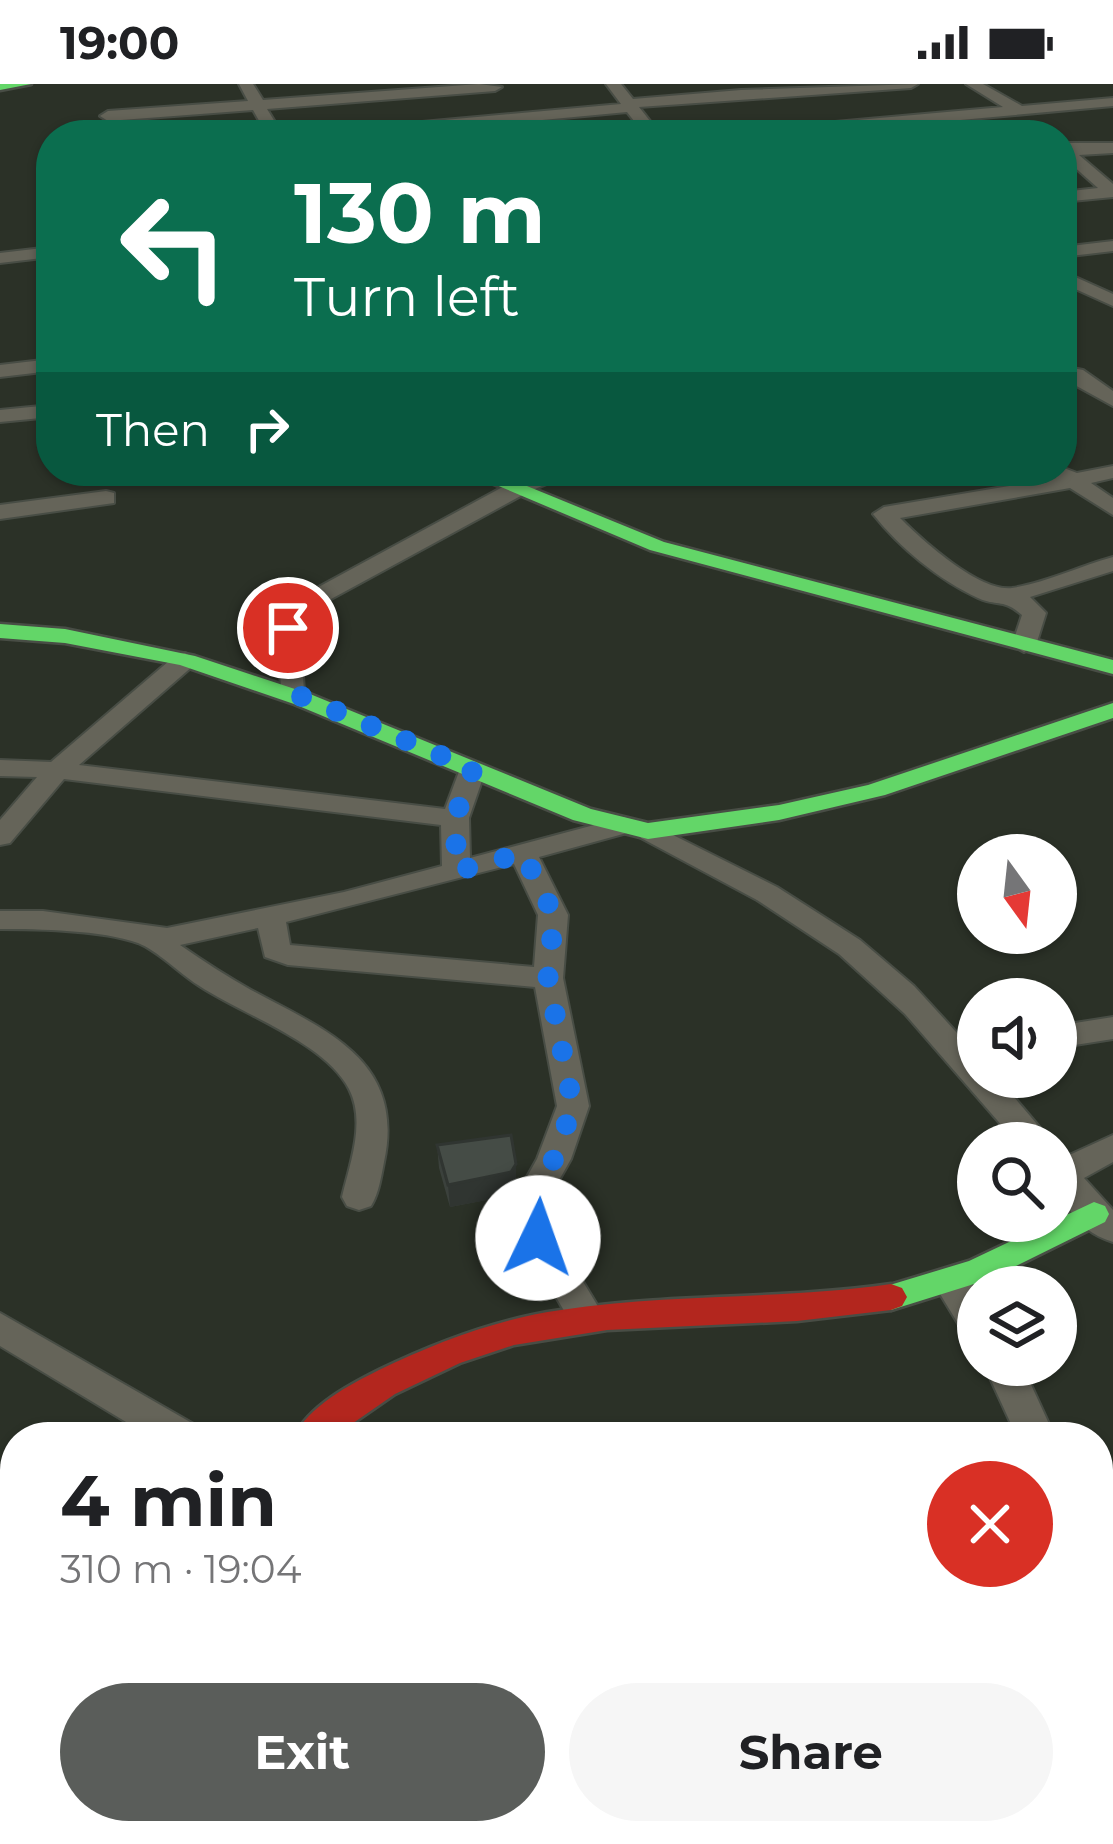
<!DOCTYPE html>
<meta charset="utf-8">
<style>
body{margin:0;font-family:Montserrat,sans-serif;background:#f6f6f6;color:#202124;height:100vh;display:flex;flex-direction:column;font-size:45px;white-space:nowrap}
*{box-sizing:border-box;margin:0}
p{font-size:39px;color:#757577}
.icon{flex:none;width:66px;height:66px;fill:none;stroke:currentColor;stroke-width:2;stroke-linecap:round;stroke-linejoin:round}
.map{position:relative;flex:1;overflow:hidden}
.sheet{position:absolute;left:0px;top:1338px;width:1113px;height:423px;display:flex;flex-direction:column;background:#fff;border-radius:48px 48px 0 0;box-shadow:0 3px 9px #0004}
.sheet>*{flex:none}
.banner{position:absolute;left:36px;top:36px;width:1041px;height:366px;border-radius:48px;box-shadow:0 3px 9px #0004;background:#0b6e4f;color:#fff;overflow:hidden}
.needle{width:78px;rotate:165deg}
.tools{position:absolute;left:957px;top:750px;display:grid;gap:24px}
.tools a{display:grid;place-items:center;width:120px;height:120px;border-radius:50%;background:#fff;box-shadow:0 3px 9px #0004;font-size:60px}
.pin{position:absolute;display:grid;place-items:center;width:102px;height:102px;color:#fff;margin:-51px;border:6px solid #fff;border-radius:50%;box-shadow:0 3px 12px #0007}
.me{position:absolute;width:132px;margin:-66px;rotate:3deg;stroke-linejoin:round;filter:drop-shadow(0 0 9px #0008)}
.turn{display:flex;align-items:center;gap:42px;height:252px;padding:0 60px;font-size:54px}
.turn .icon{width:156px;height:156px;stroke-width:2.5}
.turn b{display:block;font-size:84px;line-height:102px}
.then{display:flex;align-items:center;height:114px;padding:0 60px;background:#0003;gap:24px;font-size:45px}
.round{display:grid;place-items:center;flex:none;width:126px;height:126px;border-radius:63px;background:#f6f6f6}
.head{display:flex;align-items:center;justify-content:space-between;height:204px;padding:0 60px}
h1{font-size:72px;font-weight:700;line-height:90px}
.primary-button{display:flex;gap:24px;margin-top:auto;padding:24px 60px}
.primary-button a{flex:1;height:138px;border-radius:72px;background:#5a5d5a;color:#fff;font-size:48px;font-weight:700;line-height:138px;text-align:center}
.primary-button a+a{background:#f6f6f6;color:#202124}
.status{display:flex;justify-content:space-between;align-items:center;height:84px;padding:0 60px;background:#fff;direction:ltr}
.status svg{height:33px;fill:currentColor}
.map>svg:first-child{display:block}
</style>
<div class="status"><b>19:00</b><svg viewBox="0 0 49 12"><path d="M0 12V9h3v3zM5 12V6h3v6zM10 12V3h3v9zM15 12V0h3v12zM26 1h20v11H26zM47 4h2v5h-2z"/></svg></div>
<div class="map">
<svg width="1113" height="1760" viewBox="0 0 1113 1760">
<rect width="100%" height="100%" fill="#2b3127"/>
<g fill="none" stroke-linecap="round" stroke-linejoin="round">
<g stroke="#484d45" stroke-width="4">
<path id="street" d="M239 0H253L263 16 479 0 502 3 495 7 267 25 283 51H267L253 26 108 37 100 32 108 27 248 17Z
M606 0H621L633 15 741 6 918 0 911 4 639 23 661 51H645L627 28 383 51H326L334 46 621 20Z
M966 0H983L1022 22 1113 14V22L796 51H737L745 46 1003 23Z
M1062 59H1113V69L1079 71 1113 100V113L1062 118V108L1098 104 1062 72Z
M1113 157V167L1062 173V163Z
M51 163V173L0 179V169Z
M1062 187 1113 210V222L1062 199Z
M51 275V287L0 293V281Z
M1062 282 1083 286 1113 307V322L1062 294Z
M51 321V333L0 338V326Z
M1113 382V394L1091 399 1113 414V431L1070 404 900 434C922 456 979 508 1012 504 1045 499 1080 482 1113 473V487L1030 513 1046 529 1036 561 1024 568 1012 561 1022 531C1003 514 998 523 978 514 939 496 900 464 873 430L884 423 1056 394 1055 387 1064 384 1077 389Z
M545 387H577L528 408 309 527 300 544 304 608 291 616 282 613 276 544 291 518 512 398Z
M106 407 114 409V419L0 435V421Z
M185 569 197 576 194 581 79 681 445 725 460 685 473 677 486 685 469 734 470 774 624 733 638 741 634 747 539 773 568 831 563 894 589 1022 571 1075 549 1114 556 1153 605 1234 600 1244 587 1248 574 1244 522 1154 515 1114 537 1075 557 1022 535 903 288 881 265 873 258 844 180 861C203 877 226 892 251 906 325 946 406 976 384 1078 381 1093 379 1109 371 1122L359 1126 347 1122 342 1113C350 1079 366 1038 349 1005 325 958 241 930 198 901 179 889 158 867 138 859 102 846 39 845 0 845V827H43L167 844 344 808 442 782 441 741 64 695 10 759 0 761V736L37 693 0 692V676L51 678 176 571ZM514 780 538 831 534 883 290 861 286 838Z
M651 740 777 803 860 856 914 902 978 972V993H997L1053 1059H1017L905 930 839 870 757 816 641 754 637 748Z
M1113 933V955L1056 964V942Z
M1113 1051V1078L1084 1094 1113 1126V1158C1071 1145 1056 1110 1056 1071L1065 1073Z
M952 1186C983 1196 978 1228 978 1255L965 1251 934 1200 939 1190Z
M0 1229 197 1342 202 1353H151L0 1262Z
M984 1281H1022L1055 1353H1017Z
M1098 1485 1113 1491V1559L1098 1553Z
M15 1658V1705L0 1711V1664Z"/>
</g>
<g stroke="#484d45" stroke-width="5">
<path id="fast" d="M0 0H31L0 6Z
M463 387H490L664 458 1113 576V590L650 466Z
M0 540 65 545 195 572 310 610 591 725 648 739 779 721 868 701 1113 619V634L885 711 779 736 648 755 573 736 294 620 180 581 65 559 0 554Z
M1094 1118 1105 1122 1109 1130 1105 1138 990 1195 891 1226 880 1222 875 1213 880 1204 969 1177Z"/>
</g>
<g stroke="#484d45" stroke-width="5">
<path id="jam" d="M891 1200 902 1204 907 1213 902 1222 891 1226 797 1237 607 1246 514 1261 460 1279 395 1310 333 1353H294C309 1322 349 1301 379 1286 437 1258 497 1235 561 1226 671 1209 782 1216 891 1200Z"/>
</g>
<use href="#street" fill="#656459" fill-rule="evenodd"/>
<use href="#fast" fill="#63d668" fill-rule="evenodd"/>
<use href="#jam" fill="#b3261e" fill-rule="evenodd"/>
</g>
<path fill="#3b413c" d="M437 1061 516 1102 512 1111 450 1123 439 1084Z"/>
<path fill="#303531" d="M516 1080V1102L512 1111 450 1123 448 1101Z"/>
<path fill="#454c46" stroke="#303531" stroke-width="3" d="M511 1051 516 1080 511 1088 448 1101 437 1061Z"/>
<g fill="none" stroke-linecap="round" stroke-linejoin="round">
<path stroke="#1a73e8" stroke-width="21" stroke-dasharray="0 37.8" d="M288 544 291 608 473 685 455 734 457 787 523 769 554 831 548 894 573 1022 554 1075 532 1114 538 1154"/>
</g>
</svg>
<div class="tools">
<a><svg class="needle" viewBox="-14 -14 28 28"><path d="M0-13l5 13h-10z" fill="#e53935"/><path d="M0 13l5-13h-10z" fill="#757577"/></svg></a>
<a><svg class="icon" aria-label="sound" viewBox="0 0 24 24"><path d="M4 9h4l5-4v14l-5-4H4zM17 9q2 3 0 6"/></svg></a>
<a><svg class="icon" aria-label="search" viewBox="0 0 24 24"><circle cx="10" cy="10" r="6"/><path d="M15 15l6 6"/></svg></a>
<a><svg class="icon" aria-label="layers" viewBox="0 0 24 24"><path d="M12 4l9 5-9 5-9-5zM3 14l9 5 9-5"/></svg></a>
</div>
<div class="pin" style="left:288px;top:544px;background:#d93025"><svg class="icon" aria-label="arrive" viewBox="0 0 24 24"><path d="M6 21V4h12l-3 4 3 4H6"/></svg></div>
<svg class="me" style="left:538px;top:1154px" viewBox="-20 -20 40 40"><circle r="19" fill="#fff"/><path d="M0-13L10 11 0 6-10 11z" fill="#1a73e8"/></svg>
<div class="banner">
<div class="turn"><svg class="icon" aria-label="left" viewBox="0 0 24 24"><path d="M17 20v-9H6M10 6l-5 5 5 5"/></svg><div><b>130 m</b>Turn left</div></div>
<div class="then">Then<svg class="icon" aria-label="right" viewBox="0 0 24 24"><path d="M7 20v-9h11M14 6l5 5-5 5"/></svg></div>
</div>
<section class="sheet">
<div class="head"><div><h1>4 min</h1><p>310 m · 19:04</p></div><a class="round" style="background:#d93025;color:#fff"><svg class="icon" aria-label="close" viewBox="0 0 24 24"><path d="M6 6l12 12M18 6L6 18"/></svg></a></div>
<div class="primary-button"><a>Exit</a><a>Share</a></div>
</section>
</div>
